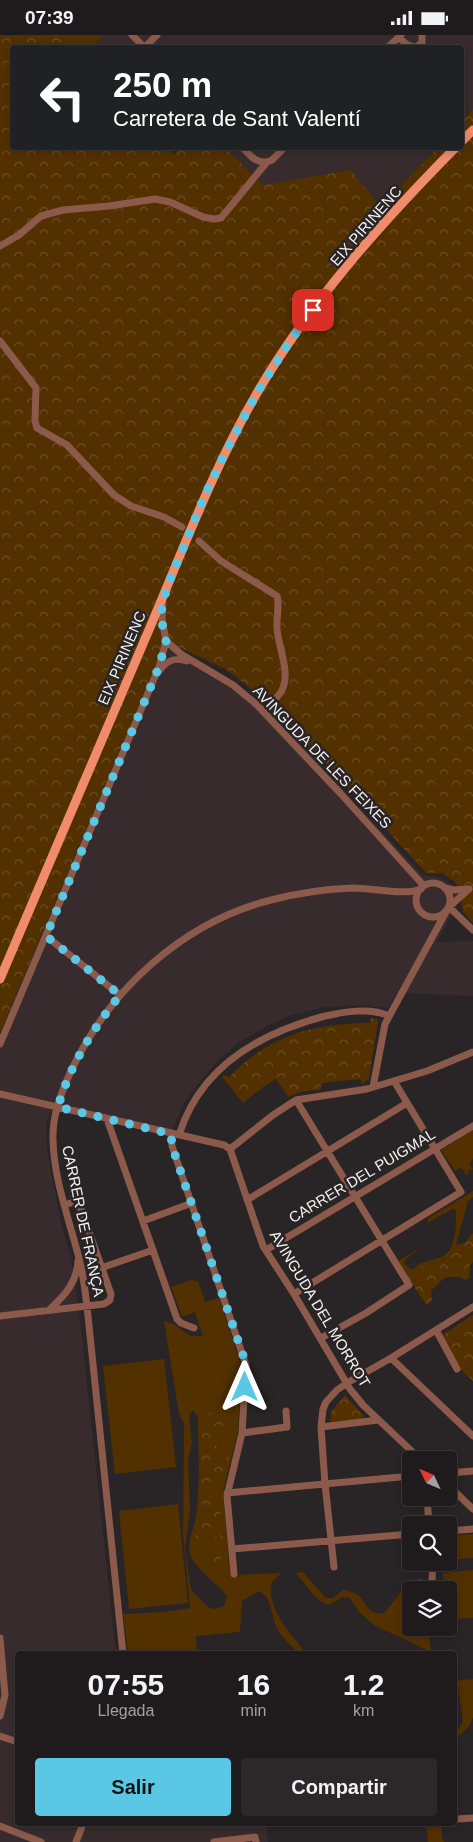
<!DOCTYPE html>
<html lang="es">
<meta charset="utf-8">
<style>
body{margin:0;font-family:Arial,sans-serif;background:#2c2829;color:#f1f3f6;height:100vh;display:flex;flex-direction:column;font-size:19px;white-space:nowrap}
*{box-sizing:border-box;margin:0}
p{font-size:16px;color:#a1a1a3}
.icon{flex:none;width:28px;height:28px;fill:none;stroke:currentColor;stroke-width:2;stroke-linecap:round;stroke-linejoin:round}
.map{position:relative;flex:1;overflow:hidden}
.panel{position:absolute;left:15px;top:1616px;width:442px;height:175px;display:flex;flex-direction:column;background:#1f1b1c;border-radius:5px;box-shadow:0 2px 8px #0003,0 0 0 1px #3c393b}
.panel>*{flex:none}
.banner{position:absolute;left:10px;top:10px;width:454px;height:105px;border-radius:5px;box-shadow:0 2px 8px #0003,0 0 0 1px #3c393b;background:#202124;color:#fff;overflow:hidden}
.needle{width:32px;rotate:314deg}
.tools{position:absolute;left:402px;top:1416px;display:grid;gap:10px}
.tools a{display:grid;place-items:center;width:55px;height:55px;border-radius:5px;background:#1f1b1c;box-shadow:0 2px 8px #0003,0 0 0 1px #3c393b;font-size:25px}
.pin{position:absolute;display:grid;place-items:center;width:42px;height:42px;color:#fff;margin:-21px;border-radius:10px;box-shadow:0 2px 8px #0006}
.me{position:absolute;width:55px;margin:-28px;rotate:0deg;stroke-linejoin:round;filter:drop-shadow(0 0 4px #0008)}
.turn{display:flex;align-items:center;gap:18px;height:105px;padding:0 20px;font-size:22px}
.turn .icon{width:65px;height:65px;stroke-width:2.5}
.turn b{display:block;font-size:35px;line-height:42px}
.eta{display:flex;justify-content:space-evenly;align-items:center;height:85px;text-align:center}
.eta b{font-size:30px;font-weight:800;line-height:35px}
.primary-button{display:flex;gap:10px;margin-top:auto;padding:10px 20px}
.primary-button a{flex:1;height:58px;border-radius:5px;background:#5ac8e5;color:#111;font-size:20px;font-weight:800;line-height:58px;text-align:center}
.primary-button a+a{background:#2c2829;color:#f1f3f6}
.status{display:flex;justify-content:space-between;align-items:center;height:35px;padding:0 25px;background:#1f1b1c;direction:ltr}
.status svg{height:14px;fill:currentColor}
.map>svg:first-child{display:block}
</style>
<div class="status"><b>07:39</b><svg viewBox="0 0 49 12"><path d="M0 12V9h3v3zM5 12V6h3v6zM10 12V3h3v9zM15 12V0h3v12zM26 1h20v11H26zM47 4h2v5h-2z"/></svg></div>
<div class="map">
<svg width="473" height="1807" viewBox="0 0 473 1807">
<defs>
<pattern id="forest-crowns" width="20" height="18" patternUnits="userSpaceOnUse" patternTransform="scale(1.25)"><rect width="20" height="18" fill="#523000"/><path d="M2 6a3 3 0 1 1 6 0M12 15a3 3 0 1 1 6 0" fill="none" stroke="#6c4e26"/></pattern>
</defs>
<rect width="100%" height="100%" fill="#292425"/>
<path fill="#372b2d" d="M56 0H473V74L461 87V12H69Z
M226 113H437L381 172 351 135 263 150Z
M166 607 234 646 247 657 296 705 423 840 438 842 457 852 460 865 437 907 473 906V961L397 958 388 973 362 970 325 972 292 980 267 991 238 1008 217 1026 190 1059 181 1074 171 1099 54 1074 50 1079 47 1084 46 1095 48 1121 62 1192 71 1221 80 1284 116 1619H18V1789H266L268 1807H0V1000L112 738 163 611Z"/>
<path fill="#523000" fill-rule="evenodd" d="M0 0H105L92 12H12Z
M473 1095V1124L469 1128 473 1134 469 1135 467 1141 461 1132 455 1136 441 1115Z
M473 1156V1162L468 1166 454 1217C444 1229 430 1227 417 1234 414 1236 411 1239 408 1242L398 1226 422 1212 405 1225 404 1228 410 1234H413C424 1225 427 1227 439 1223 457 1218 456 1190 456 1176L454 1174 451 1175 432 1185 429 1188 427 1184Z
M194 1244 195 1247 198 1246 205 1267 219 1263 241 1330 238 1396 223 1457 230 1540 281 1538 271 1548C268 1576 291 1599 307 1619H299C291 1609 281 1603 276 1591 271 1580 272 1562 259 1556L242 1566 240 1597 196 1601 197 1619H128L123 1579 162 1577 190 1573 183 1499 184 1388 179 1379 164 1286 174 1289 190 1301H203L195 1277 182 1282 171 1252ZM193 1375 198 1382C198 1414 201 1454 195 1486 193 1496 187 1509 190 1519 193 1531 214 1547 223 1556L227 1562 224 1571 214 1574 208 1572 191 1555 185 1514 190 1474 188 1426 192 1407 189 1380Z
M164 1324 176 1432 115 1439 103 1331Z
M178 1469 188 1568 129 1574 119 1476Z
M473 1499V1523L449 1525V1501Z
M473 1535V1583L449 1584V1555H444L443 1538Z
M303 1537 326 1563H333L343 1555C349 1556 354 1557 359 1561 368 1571 368 1580 384 1578 398 1564 402 1548 422 1543L424 1555H411V1592L428 1593 431 1617 374 1590 360 1578 350 1563 342 1562 330 1570C313 1565 307 1549 295 1538Z
M473 1644V1682L470 1690 455 1705V1699L463 1687 458 1651 455 1649V1646Z
M426 1789H442V1804L445 1807H428Z"/>
<path fill="url(#forest-crowns)" d="M0 0H56L69 12H12V112H167L174 119 180 113H226L263 150 351 135 381 172 437 113 461 112V87L473 74V888L463 877 459 853 454 846 442 838H426L272 670 227 635 166 606 0 998Z
M371 983 377 984 378 987 369 1043 362 1050 361 1045 359 1044 323 1048 321 1050V1054L301 1057 288 1062 276 1044 263 1052 243 1068 222 1042 223 1040 229 1042C268 1001 314 988 369 988Z
M473 1198V1227L470 1230 469 1243 465 1245 458 1241 444 1243 431 1256 432 1266 426 1270 408 1242C411 1239 414 1236 417 1234 433 1225 449 1231 456 1210L465 1208Z
M473 1280V1346L460 1334 441 1301Z
M345 1360 364 1381 363 1384 330 1387 331 1377Z
M210 1377C218 1379 226 1389 229 1396L224 1405 216 1409 219 1415 227 1416 229 1424 222 1440 215 1443 207 1450 209 1462 218 1466 221 1480 218 1493 210 1497 214 1503 221 1500 223 1502C223 1513 226 1524 214 1529L211 1527 208 1522 215 1512V1509L212 1507 200 1506 196 1514H193L200 1474 201 1416 203 1385Z"/>
<g fill="none" stroke-linecap="round" stroke-linejoin="round">
<path stroke="#8b5a4a" stroke-width="7" d="M132 0 144 12
M399 2C404 8 408 12 417 12L422 7V0
M145 12 157 0
M388 12 401 0
M242 112C250 120 255 128 267 127
M0 211 19 200 41 181 63 175 109 171 155 164 170 167 203 182 214 184 221 183 267 127 272 125 285 112
M0 306 36 353 35 386 37 393 67 410 114 460 131 471 164 482 182 492
M199 506 221 526 277 561C280 572 276 582 277 593 278 612 291 637 282 655 278 663 269 670 263 676
M166 606 181 619 233 650 256 669 341 759 424 851
M160 635C167 625 175 622 187 626
M416 865a17 17 0 1 1 34 0a17 17 0 1 1-34 0Z
M445 853 453 855 469 854
M469 854 449 872 473 895
M46 901 120 960
M0 1009 159 632 166 606 162 584 163 567
M373 1052 385 989 447 875
M0 1059 224 1110 230 1114
M296 1065 409 1250 366 1278 321 1303
M107 1084 177 1284 181 1288 194 1293
M171 1099 172 1111 246 1330 242 1398 227 1461 234 1539
M179 1100C200 1032 260 998 325 981 344 977 370 972 389 981
M230 1114 263 1211 294 1259 350 1354 363 1370 421 1425
M230 1114 273 1080 296 1065 367 1054 427 1036 473 1017
M247 1165 407 1068
M143 1186 192 1168
M266 1215 473 1091
M101 1233 153 1215
M294 1259 461 1157 394 1046
M49 1275C64 1261 77 1248 78 1226
M0 1281 104 1269 110 1265 111 1259 81 1174 74 1167 64 1170
M436 1295 457 1334
M391 1323 473 1401
M321 1392 378 1385
M242 1398 287 1392 286 1376
M449 1438 473 1436
M449 1451 473 1474
M227 1458 411 1441
M427 1462 429 1490
M449 1496 473 1494
M232 1514 411 1499
M334 1532 325 1449 321 1392 323 1374 326 1367 337 1355 347 1348 391 1323 473 1272
M432 1545 433 1528
M0 1603 5 1660 0 1681
M123 1619 87 1271C85 1255 83 1238 79 1223 69 1184 54 1145 53 1105 52 1081 61 1058 71 1036 109 955 183 887 271 865 298 858 325 854 353 853 372 853 405 861 421 854
M0 1701 18 1707
M457 1784 473 1783
M0 1791 41 1807
M76 1807 83 1789
M214 1807 255 1802 256 1807"/>
<path stroke="#f08b6b" stroke-width="9" d="M461 107 473 95
M0 944C50 826 100 708 151 590 184 512 214 432 257 358 310 267 382 187 456 112"/>
</g>
<g fill="none" stroke-linecap="round" stroke-linejoin="round">
<path stroke="#5ac8e5" stroke-width="9" stroke-dasharray="0 16.2" d="M245 1352V1326L172 1111 171 1099 58 1072C70 1030 93 994 120 960L46 901 159 632 166 606 163 594 161 577 167 552 205 460 223 422 257 358 290 306 313 275"/>
</g>
<g text-anchor="middle" stroke-width="5" stroke-linejoin="round" paint-order="stroke">
<g font-size="15" fill="#f5f2f2" stroke="#292425">
<text transform="translate(366 191) rotate(-49)" y="5">EIX PIRINENC</text>
<text transform="translate(122 623) rotate(-67)" y="5">EIX PIRINENC</text>
<text transform="translate(322 722) rotate(46)" y="5">AVINGUDA DE LES FEIXES</text>
<text transform="translate(362 1141) rotate(-31)" y="5">CARRER DEL PUIGMAL</text>
<text transform="translate(83 1186) rotate(78)" y="5">CARRER DE FRANÇA</text>
<text transform="translate(320 1274) rotate(59)" y="5">AVINGUDA DEL MORROT</text>
</g>
</g>
</svg>
<div class="tools">
<a><svg class="needle" viewBox="-14 -14 28 28"><path d="M0-13l5 13h-10z" fill="#e53935"/><path d="M0 13l5-13h-10z" fill="#a1a1a3"/></svg></a>
<a><svg class="icon" aria-label="search" viewBox="0 0 24 24"><circle cx="10" cy="10" r="6"/><path d="M15 15l6 6"/></svg></a>
<a><svg class="icon" aria-label="layers" viewBox="0 0 24 24"><path d="M12 4l9 5-9 5-9-5zM3 14l9 5 9-5"/></svg></a>
</div>
<div class="pin" style="left:313px;top:275px;background:#d93025"><svg class="icon" aria-label="arrive" viewBox="0 0 24 24"><path d="M6 21V4h12l-3 4 3 4H6"/></svg></div>
<svg class="me" style="left:245px;top:1352px" viewBox="-20 -20 40 40"><path d="M0-17L14 15 0 8-14 15z" fill="#5ac8e5" stroke="#fff" stroke-width="4"/></svg>
<div class="banner">
<div class="turn"><svg class="icon" aria-label="left" viewBox="0 0 24 24"><path d="M17 20v-9H6M10 6l-5 5 5 5"/></svg><div><b>250 m</b>Carretera de Sant Valentí</div></div>
</div>
<section class="panel">
<div class="eta">
<div><b>07:55</b><p>Llegada</p></div>
<div><b>16</b><p>min</p></div>
<div><b>1.2</b><p>km</p></div>
</div>
<div class="primary-button"><a>Salir</a><a>Compartir</a></div>
</section>
</div>
